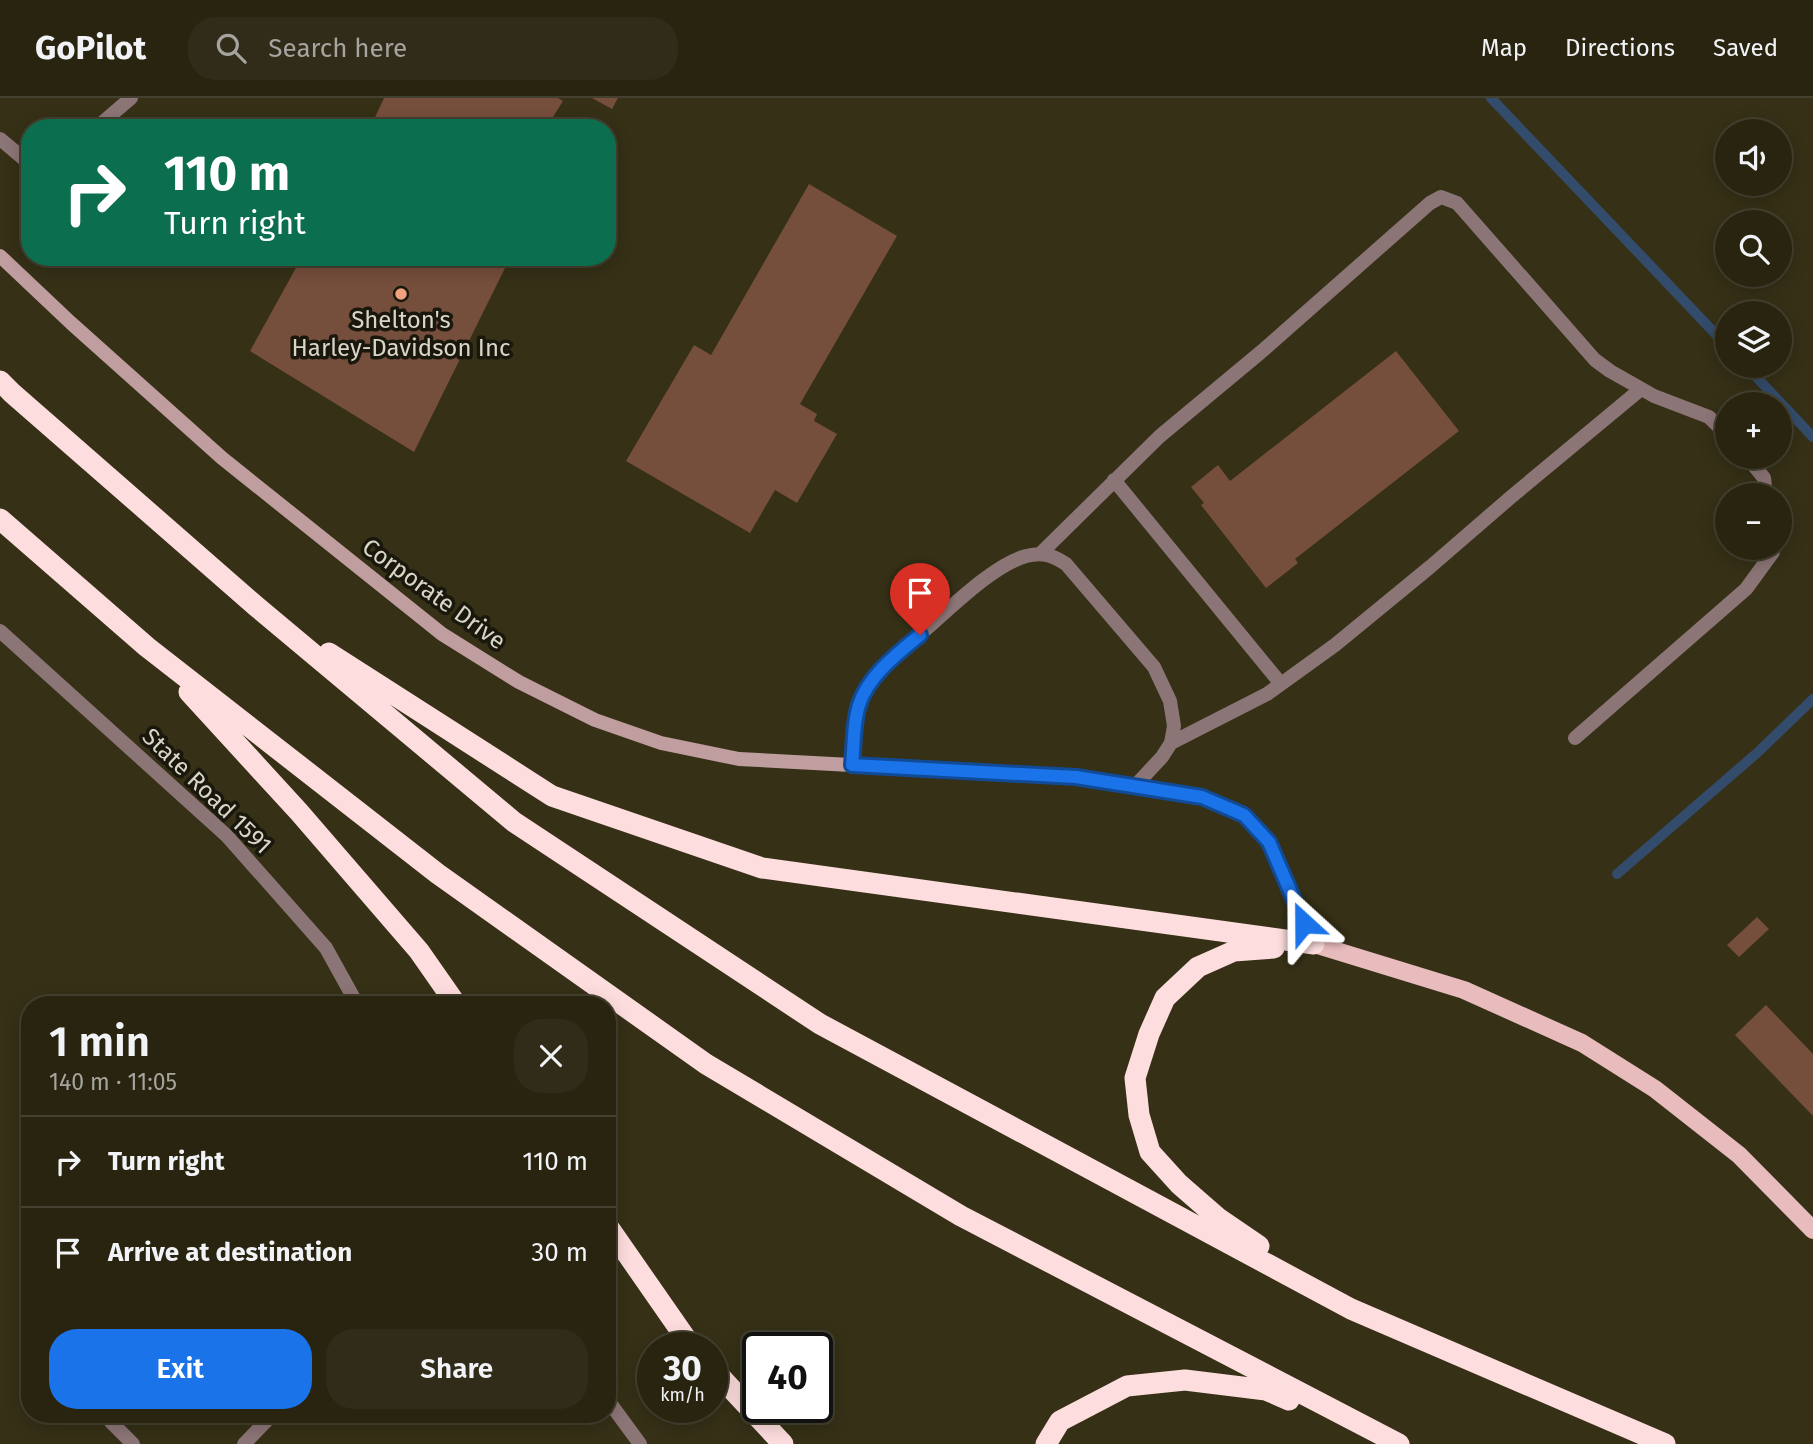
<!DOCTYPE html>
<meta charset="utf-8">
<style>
body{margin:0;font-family:"Fira Sans",sans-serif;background:#302c19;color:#f1f3f6;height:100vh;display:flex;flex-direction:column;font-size:26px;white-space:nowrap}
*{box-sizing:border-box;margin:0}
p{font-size:23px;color:#a5a49f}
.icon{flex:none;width:38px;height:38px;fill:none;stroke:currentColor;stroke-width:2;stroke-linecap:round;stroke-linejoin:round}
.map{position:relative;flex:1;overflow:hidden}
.panel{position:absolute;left:21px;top:898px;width:595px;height:427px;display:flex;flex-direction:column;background:#282410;border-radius:28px;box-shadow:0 4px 18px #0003,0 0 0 2px #444130}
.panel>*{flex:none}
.banner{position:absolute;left:21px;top:21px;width:595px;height:147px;border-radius:28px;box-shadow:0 4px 18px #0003,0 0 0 2px #444130;background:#0b6e4f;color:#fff;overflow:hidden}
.tools{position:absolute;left:1715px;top:21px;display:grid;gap:14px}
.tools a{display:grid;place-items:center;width:77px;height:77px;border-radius:50%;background:#282410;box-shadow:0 4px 18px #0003,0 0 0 2px #444130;font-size:35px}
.speed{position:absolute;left:637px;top:1234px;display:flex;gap:14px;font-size:35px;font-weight:700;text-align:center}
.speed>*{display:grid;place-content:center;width:91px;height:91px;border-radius:50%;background:#282410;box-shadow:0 4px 18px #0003,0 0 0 2px #444130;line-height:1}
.speed small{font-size:18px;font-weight:400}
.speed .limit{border:4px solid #111;border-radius:10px;background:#fff;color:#111}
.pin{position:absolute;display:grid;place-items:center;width:60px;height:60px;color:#fff;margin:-72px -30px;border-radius:50% 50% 50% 0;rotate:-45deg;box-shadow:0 0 7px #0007}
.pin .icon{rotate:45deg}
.me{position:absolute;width:77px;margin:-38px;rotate:336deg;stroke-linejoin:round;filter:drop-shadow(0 0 5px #0008)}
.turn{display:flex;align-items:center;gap:24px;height:147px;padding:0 28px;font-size:32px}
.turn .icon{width:91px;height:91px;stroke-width:2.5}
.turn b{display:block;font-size:49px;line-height:60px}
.round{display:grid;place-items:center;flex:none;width:74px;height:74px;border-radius:28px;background:#302c19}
.headline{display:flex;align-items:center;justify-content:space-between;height:119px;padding:0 28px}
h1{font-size:42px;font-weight:600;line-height:52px}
.primary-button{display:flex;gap:14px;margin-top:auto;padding:14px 28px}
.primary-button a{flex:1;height:80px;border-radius:28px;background:#1a73e8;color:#fff;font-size:28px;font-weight:600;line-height:80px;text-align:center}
.primary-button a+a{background:#302c19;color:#f1f3f6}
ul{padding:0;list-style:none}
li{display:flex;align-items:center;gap:21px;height:91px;padding:0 28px;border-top:2px solid #444130}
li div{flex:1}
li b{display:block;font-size:26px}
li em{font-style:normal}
header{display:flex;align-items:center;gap:42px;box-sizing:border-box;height:98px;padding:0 35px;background:#282410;border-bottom:2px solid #444130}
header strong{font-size:33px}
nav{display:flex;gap:38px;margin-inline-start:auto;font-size:24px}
.search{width:490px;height:63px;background:#302c19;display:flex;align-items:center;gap:18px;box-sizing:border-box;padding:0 24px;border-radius:28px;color:#a5a49f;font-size:26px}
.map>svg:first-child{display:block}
</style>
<header>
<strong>GoPilot</strong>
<div class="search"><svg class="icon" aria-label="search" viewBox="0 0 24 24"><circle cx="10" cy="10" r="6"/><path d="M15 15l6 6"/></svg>Search here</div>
<nav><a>Map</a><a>Directions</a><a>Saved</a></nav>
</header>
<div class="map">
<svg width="1813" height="1346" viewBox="0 0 1813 1346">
<rect width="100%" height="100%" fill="#353016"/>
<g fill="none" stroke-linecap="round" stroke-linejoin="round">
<path stroke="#344c6b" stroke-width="10" d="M1491 0 1727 248
M1746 268 1813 339
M1617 776 1757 655 1813 601"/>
</g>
<path fill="#764e3c" d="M384 0H558L563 3 546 30H370Z
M592 0H618L612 11Z
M809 86 897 138 800 306 817 316 814 323 837 336 797 405 775 392 750 435 626 363 694 247 711 257Z
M302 159H495L507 166 414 354 250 253Z
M1396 253 1459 333 1295 461 1298 465 1266 490 1201 407 1204 405 1191 389 1218 367 1230 383Z
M1757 819 1769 831 1739 859 1727 847Z
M1766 907 1813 956V1018L1735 937Z"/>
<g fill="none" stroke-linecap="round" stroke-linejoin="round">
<path stroke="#8c7576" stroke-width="14" d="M96 30 131 0
M0 41 30 66
M1747 359 1764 380 1766 397
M1114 382 1281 586
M1040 456 1160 338 1261 254 1430 105 1441 99 1457 105 1595 262 1610 273 1654 298 1709 319 1727 337
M1575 640 1746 491 1773 454V450
M1171 645 1267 596 1335 547 1430 469 1511 399 1641 291
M852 667C854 642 853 615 865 593 880 565 911 545 934 524 958 503 995 467 1026 458 1043 454 1052 457 1066 466L1154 569 1170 603 1174 628 1171 645 1162 659 1134 689"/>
<path stroke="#8c7576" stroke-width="14" d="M0 533 227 738 326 850 357 906
M607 1301 640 1346
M111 1324 133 1346
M244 1346 273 1316"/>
<path stroke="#c09d9e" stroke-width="14" d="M0 158 71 225 222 360 442 536 519 584 595 622 661 645 739 661 1076 679 1202 699 1244 717 1269 744 1314 846"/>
<path stroke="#e8bbbc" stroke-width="18" d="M1314 846 1464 892 1582 945 1655 991 1739 1057 1813 1132"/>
<path stroke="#feddde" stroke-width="21" d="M0 283 12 295 257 509 514 724 820 926 1351 1211 1665 1346
M0 421 147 549 438 776 706 966 961 1118 1399 1346
M329 555 552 698 762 770 1314 846
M189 594 299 714 419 853 456 906
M607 1127 687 1242 693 1250
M1259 1148 1218 1120 1179 1086 1150 1054 1139 1017 1135 980 1149 936 1165 900 1198 869 1234 853 1274 850
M712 1270 783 1346
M1046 1346 1060 1323 1127 1288 1185 1282 1266 1292 1289 1302"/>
</g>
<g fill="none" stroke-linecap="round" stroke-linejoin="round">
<g stroke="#114b97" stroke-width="18">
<path id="route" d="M920 537C897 556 868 578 859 607 853 625 854 648 852 667L1076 679 1202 699 1244 717 1269 744 1304 825"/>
</g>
<use href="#route" stroke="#1a73e8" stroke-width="12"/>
</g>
<circle fill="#f2a17e" stroke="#1a180d" stroke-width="2.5" cx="401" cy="196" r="7"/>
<g text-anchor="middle" stroke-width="7" stroke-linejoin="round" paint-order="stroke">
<g font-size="24" fill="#d8d6c7" stroke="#1a180d">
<text x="401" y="230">Shelton's<tspan x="401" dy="28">Harley-Davidson Inc</tspan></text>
</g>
<g font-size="24" fill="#d8d6c7" stroke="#1a180d">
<text transform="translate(434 496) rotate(36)" y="8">Corporate Drive</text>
<text transform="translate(207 693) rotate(44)" y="8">State Road 1591</text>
</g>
</g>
</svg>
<div class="tools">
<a><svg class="icon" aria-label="sound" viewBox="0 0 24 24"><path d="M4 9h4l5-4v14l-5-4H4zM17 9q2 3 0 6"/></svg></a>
<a><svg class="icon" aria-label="search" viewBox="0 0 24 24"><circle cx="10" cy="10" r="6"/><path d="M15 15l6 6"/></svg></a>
<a><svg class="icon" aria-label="layers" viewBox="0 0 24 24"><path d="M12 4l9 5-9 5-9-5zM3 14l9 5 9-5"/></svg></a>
<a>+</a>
<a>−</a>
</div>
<div class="speed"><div>30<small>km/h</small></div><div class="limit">40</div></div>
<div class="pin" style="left:920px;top:537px;background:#d93025"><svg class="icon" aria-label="arrive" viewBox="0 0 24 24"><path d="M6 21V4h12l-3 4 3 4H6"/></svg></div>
<svg class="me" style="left:1304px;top:825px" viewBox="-20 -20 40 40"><path d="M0-17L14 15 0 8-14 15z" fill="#1a73e8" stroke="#fff" stroke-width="4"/></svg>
<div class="banner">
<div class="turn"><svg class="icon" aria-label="right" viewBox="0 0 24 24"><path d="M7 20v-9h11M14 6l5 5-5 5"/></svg><div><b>110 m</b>Turn right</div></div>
</div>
<section class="panel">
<div class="headline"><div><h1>1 min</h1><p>140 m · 11:05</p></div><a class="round"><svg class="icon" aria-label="close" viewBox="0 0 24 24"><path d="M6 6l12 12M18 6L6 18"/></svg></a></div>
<ul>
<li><svg class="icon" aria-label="right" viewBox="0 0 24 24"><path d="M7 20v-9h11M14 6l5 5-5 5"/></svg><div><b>Turn right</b></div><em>110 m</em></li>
<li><svg class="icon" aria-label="arrive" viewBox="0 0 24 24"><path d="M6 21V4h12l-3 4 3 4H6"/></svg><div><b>Arrive at destination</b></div><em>30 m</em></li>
</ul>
<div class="primary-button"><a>Exit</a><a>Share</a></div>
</section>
</div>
